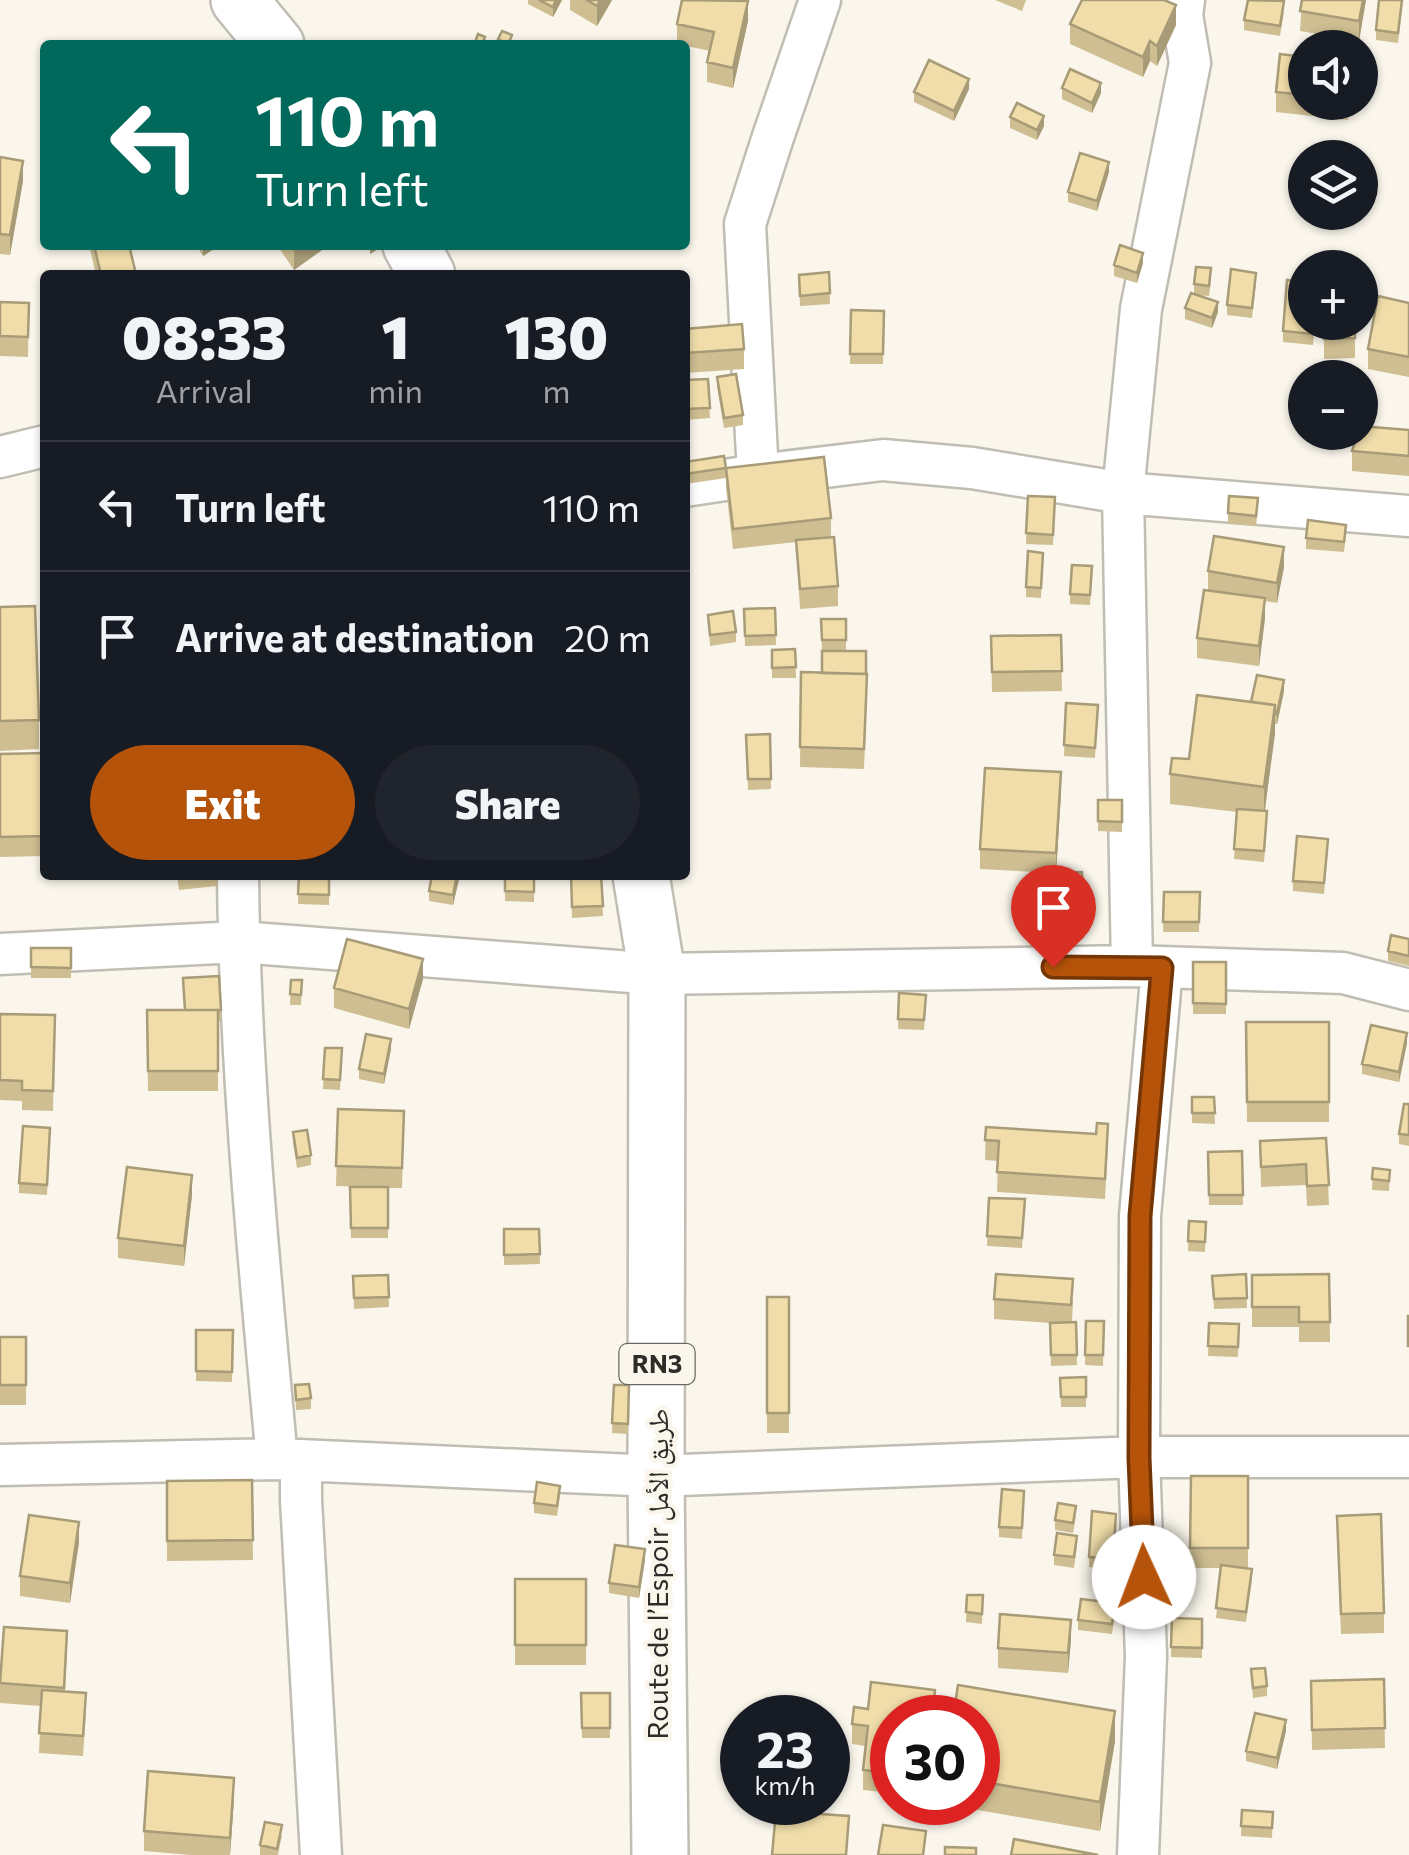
<!DOCTYPE html>
<meta charset="utf-8">
<style>
body{margin:0;font-family:Commissioner,"Noto Naskh Arabic",sans-serif;background:#20242c;color:#f1f3f6;height:100vh;display:flex;flex-direction:column;font-size:38px;white-space:nowrap}
*{box-sizing:border-box;margin:0}
p{font-size:32px;color:#9ea1a6}
.icon{flex:none;width:55px;height:55px;fill:none;stroke:currentColor;stroke-width:2;stroke-linecap:round;stroke-linejoin:round}
.map{position:relative;flex:1;overflow:hidden}
.drawer{position:absolute;left:40px;top:270px;width:650px;height:610px;display:flex;flex-direction:column;background:#171b24;border-radius:10px;box-shadow:0 2px 8px #0004}
.drawer>*{flex:none}
.top-card{position:absolute;left:40px;top:40px;width:650px;height:210px;border-radius:10px;box-shadow:0 2px 8px #0004;background:#00695c;color:#fff;overflow:hidden}
.controls{position:absolute;left:1288px;top:30px;display:grid;gap:20px}
.controls a{display:grid;place-items:center;width:90px;height:90px;border-radius:50%;background:#171b24;box-shadow:0 2px 8px #0004;font-size:50px}
.speed{position:absolute;left:720px;top:1695px;display:flex;gap:20px;font-size:50px;font-weight:700;text-align:center}
.speed>*{display:grid;place-content:center;width:130px;height:130px;border-radius:50%;background:#171b24;box-shadow:0 2px 8px #0004;line-height:1}
.speed small{font-size:25px;font-weight:400}
.speed .limit{border:15px solid #d22;background:#fff;color:#111}
.pin{position:absolute;display:grid;place-items:center;width:85px;height:85px;color:#fff;margin:-102px -42px;border-radius:50% 50% 50% 0;rotate:-45deg;box-shadow:0 0 10px #0007}
.pin .icon{rotate:45deg}
.me{position:absolute;width:110px;margin:-55px;rotate:358deg;stroke-linejoin:round;filter:drop-shadow(0 0 8px #0008)}
.turn{display:flex;align-items:center;gap:35px;height:210px;padding:0 50px;font-size:45px}
.turn .icon{width:130px;height:130px;stroke-width:2.5}
.turn b{display:block;font-size:70px;line-height:85px}
.eta{display:flex;justify-content:space-evenly;align-items:center;height:170px;text-align:center}
.eta b{font-size:60px;font-weight:800;line-height:70px}
.button{display:flex;gap:20px;margin-top:auto;padding:20px 50px}
.button a{flex:1;height:115px;border-radius:60px;background:#b45309;color:#fff;font-size:40px;font-weight:800;line-height:115px;text-align:center}
.button a+a{background:#20242c;color:#f1f3f6}
ul{padding:0;list-style:none}
li{display:flex;align-items:center;gap:30px;height:130px;padding:0 50px;border-top:2px solid #363941}
li div{flex:1}
li b{display:block;font-size:38px}
li em{font-style:normal}
.map>svg:first-child{display:block}
</style>
<div class="map">
<svg width="1409" height="1855" viewBox="0 0 1409 1855">
<rect width="100%" height="100%" fill="#faf6ec"/>
<g fill="none" stroke-linecap="round" stroke-linejoin="round">
<g stroke="#c0bdb3" stroke-width="45">
<path id="minor" d="M0 457 45 446
M758 475 745 224 773 137 820 0
M685 486 758 475 883 460 972 468 1123 493 1409 516
M238 875C240 1070 259 1265 277 1459
M0 954 239 942 657 974 1132 966 1343 973 1409 990
M1132 966 1123 493 1141 309 1190 63 1182 15 1184 0
M301 1460V1500L321 1855
M0 1465 277 1459 656 1476 1139 1457H1409
M1138 1855 1146 1656 1139 1457 1140 1216 1162 968"/>
</g>
<g stroke="#c0bdb3" stroke-width="60">
<path id="highway" d="M239 0 276 45
M411 245 427 275
M641 875 657 974 656 1476 660 1855"/>
</g>
<use href="#minor" stroke="#fff" stroke-width="40"/>
<use href="#highway" stroke="#fff" stroke-width="55"/>
</g>
<path fill="#cebe92" d="M528 0H562L553 17 528 4Z
M570 0H612L597 26 570 10Z
M995 0H1026L1022 11Z
M1302 0H1366L1359 41 1300 31Z
M1402 8 1398 43 1376 40V30Z
M1284 12 1280 36 1244 30V20Z
M748 21 733 88 707 82V62L710 51 677 44V24Z
M1070 24 1176 25 1157 66 1150 61 1143 77 1070 44Z
M1305 57V102H1350L1348 120 1276 112V92Z
M1062 88 1101 93 1092 113 1062 99Z
M969 89 954 121 914 102V92Z
M1010 117 1044 126 1037 140 1010 128Z
M0 157 23 181 10 255 0 254Z
M1109 172 1097 211 1068 202V192Z
M89 245H129L136 275H96Z
M196 245H220L203 256Z
M277 245H329L294 270Z
M1143 263 1137 283 1114 276V265Z
M829 272 830 304 800 306 799 275Z
M1211 279 1209 296 1197 295 1218 312 1212 328 1185 319V308L1194 294V284Z
M1256 283 1252 318 1227 315V305Z
M0 302 29 303 28 357 0 356Z
M1409 303V377L1368 369V349Z
M851 310 884 311 883 364H850Z
M1305 322H1315L1313 345 1283 342V331Z
M1355 322V358L1324 359V339Z
M685 329 744 349V369L685 373Z
M717 377 743 415V425L724 428 717 387Z
M708 379 710 418 685 420V380Z
M1409 430V476L1352 471V451Z
M685 462 726 468V478L685 484Z
M726 468 831 518V537L838 586V606L800 609 796 542 733 549 726 488Z
M1028 496 1055 497 1053 545 1026 544Z
M1258 509 1256 526 1228 523V513Z
M1346 535 1344 552 1306 549V538Z
M1043 553 1041 598 1026 597V587Z
M1284 567 1277 603 1265 601V618L1259 666 1197 658V638L1208 591V571Z
M1092 576 1090 605 1070 604V594Z
M0 607 39 720V749L0 751Z
M775 608 776 645 745 646 744 609Z
M708 615 736 632V642L710 646Z
M821 619H846V650H822Z
M1061 635 1062 691 992 692 991 636Z
M795 649 796 678H772V650Z
M801 672 867 694 864 769 800 767Z
M1284 691 1277 724H1275L1265 811 1267 822 1264 862 1234 859 1237 812 1170 804V774L1251 702Z
M1066 703 1098 705 1095 758 1064 756Z
M770 734 771 789 748 790 746 735Z
M45 753V856L0 857V754Z
M1061 792 1056 873 980 869V849Z
M1098 800H1122V832L1098 831Z
M1328 849 1324 894 1293 891V881Z
M1082 872 1083 917 1060 918 1058 873Z
M177 875H217V886L179 890Z
M299 875H329V905L298 904Z
M460 875 453 905 429 901V891Z
M505 875H534V902L505 901Z
M571 875H601L603 916 572 918Z
M1164 892H1200L1199 932H1163Z
M1409 939V966L1388 961V951Z
M31 948H71V978H31Z
M1193 962H1226V1014H1193Z
M219 976 221 1021H218V1091H148L147 1010H184Z
M423 979 409 1029 334 1008V988Z
M291 980H302L301 1005H290Z
M899 993 926 995 924 1030 898 1029Z
M0 1014 55 1015 53 1111 22 1110V1101L0 1100Z
M1246 1022H1329V1122H1247Z
M1407 1043 1399 1082 1362 1074V1064Z
M325 1048H342L340 1090 323 1089Z
M391 1049 384 1084 359 1079V1069Z
M1192 1097H1214L1215 1124 1192 1123Z
M1409 1104V1146L1399 1144V1134Z
M338 1109 404 1111 402 1188H388V1238H351L350 1187H371L336 1186Z
M986 1127 1108 1144 1105 1199 997 1192 998 1161 985 1160Z
M50 1128 47 1195 19 1193V1183Z
M293 1132 311 1155V1165L297 1168 293 1143Z
M1326 1138 1329 1205 1307 1206 1306 1185 1261 1187 1260 1141Z
M1242 1151 1243 1205H1209L1208 1152Z
M1373 1168 1390 1170 1389 1191 1372 1190Z
M192 1195 184 1266 118 1258V1238Z
M989 1198 1025 1199 1022 1248 987 1246Z
M1189 1221 1206 1222 1205 1252 1188 1251Z
M504 1229H539L540 1264 504 1265Z
M1246 1274 1247 1308 1214 1309 1212 1276Z
M1329 1274 1330 1342H1299V1327H1252V1275Z
M388 1275 389 1307 354 1309 353 1276Z
M767 1297H789V1433H767Z
M994 1299H1073L1072 1322H1076L1077 1365 1051 1366 1050 1323 994 1319Z
M1086 1321H1104L1103 1366 1085 1365Z
M1209 1323 1239 1324 1238 1357 1208 1356Z
M196 1330H233L232 1382 196 1381Z
M0 1337H26V1405H0Z
M1086 1377V1407H1061L1060 1378Z
M295 1385 311 1398V1409L296 1410Z
M614 1385H629L628 1434 612 1433Z
M1191 1476H1248V1568L1252 1580 1246 1622 1216 1618 1221 1568H1190Z
M252 1480 253 1560 167 1561V1481Z
M1024 1491 1022 1539 999 1537V1527Z
M560 1496 557 1516 534 1513V1503Z
M1116 1514 1113 1569 1089 1567V1557Z
M1076 1516 1073 1533 1055 1530V1520Z
M1337 1536 1384 1613V1633L1341 1634Z
M79 1542 70 1603 20 1596V1576Z
M1077 1546 1074 1568 1054 1565V1555Z
M645 1560 639 1598 609 1593V1583Z
M515 1579H586V1665H515Z
M967 1595H983L982 1624 966 1622Z
M1115 1613 1112 1634 1078 1630V1620Z
M1172 1618 1202 1619V1658L1171 1657Z
M1071 1640 1068 1673 998 1668V1648Z
M67 1651 65 1692 86 1713 83 1756 39 1753 41 1706 0 1703V1683Z
M1251 1669 1267 1686V1696L1253 1698Z
M1384 1679 1385 1748 1312 1750 1311 1681Z
M581 1693H610V1738H582Z
M868 1709 935 1710 892 1718V1793L863 1790V1770L865 1746 852 1744V1724Z
M978 1718 1115 1741 1100 1831 943 1804V1802H978Z
M1286 1731 1277 1769 1246 1761V1751Z
M234 1798 230 1855H191L144 1851V1831Z
M1242 1810 1273 1812 1272 1838 1241 1836Z
M282 1835 278 1855H260V1845Z"/>
<path fill="#a89b77" d="M556 0H562L553 17V7Z
M600 0H612L597 26V6Z
M1363 0H1366L1359 41V21Z
M748 1V21L733 88V68Z
M1176 5V25L1157 66V46Z
M1150 41V61L1143 77V57Z
M969 79V89L954 121V111Z
M1101 83V93L1092 113V103Z
M1044 116V126L1037 140V130Z
M23 161V181L10 255V235Z
M1109 162V172L1097 211V201Z
M203 245H220L203 256Z
M294 245H329L294 270Z
M370 245H385L370 254Z
M1143 253V263L1137 283V273Z
M1218 302V312L1212 328V318Z
M1284 547V567L1277 603V583Z
M1265 598V618L1259 666V646Z
M1284 680V691L1277 724V714Z
M1275 705V734L1264 816V787Z
M1061 772V792L1056 873V853Z
M457 875H460L453 905V895Z
M423 959V979L409 1029V1009Z
M1407 1033V1043L1399 1082V1072Z
M391 1039V1049L384 1084V1074Z
M192 1175V1195L184 1266V1246Z
M79 1522V1542L70 1603V1583Z
M645 1549V1560L639 1598V1587Z
M1071 1620V1640L1068 1673V1653Z
M1115 1711V1741L1100 1831V1802Z
M1286 1720V1731L1277 1769V1758Z
M234 1778V1798L230 1855V1838Z"/>
<path fill="#f0ddaa" stroke="#a89b77" stroke-width="2.5" d="M539 0H556L553 7Z
M587 0H600L597 6Z
M682 0 748 1 733 68 707 62 714 32 677 24Z
M1082 0H1164L1176 5 1157 46 1150 41 1143 57 1070 24Z
M1248 0 1284 1 1280 26 1244 20Z
M1302 0H1363L1359 21 1300 11Z
M1379 0H1402L1398 33 1376 30Z
M502 31 512 35 508 45 498 39Z
M478 34 485 37 482 45H474Z
M1280 54 1305 57V95L1276 92Z
M929 60 969 79 954 111 914 92Z
M1070 69 1101 83 1092 103 1062 88Z
M1017 103 1044 116 1037 130 1010 117Z
M1080 153 1109 162 1097 201 1068 192Z
M0 157 23 161 10 235 0 234Z
M94 245H129L136 274 101 275Z
M1120 245 1143 253 1137 273 1114 265Z
M1355 263V268H1330L1331 264Z
M1196 267 1211 268 1209 286 1194 284Z
M1231 269 1256 273 1252 308 1227 305Z
M829 272 830 293 800 296 799 275Z
M1287 280 1305 282V322H1314L1313 334 1283 331Z
M1191 293 1218 302 1212 318 1185 308Z
M1378 296 1409 303V357L1368 349Z
M0 302 29 303 28 337 0 336Z
M851 310 884 311 883 354H850Z
M1326 322H1355V338L1324 339Z
M742 324 744 349 685 353V329Z
M736 374 743 415 724 418 717 377Z
M708 379 710 408 685 409V380Z
M1360 426 1409 430V456L1352 451 1358 432H1360Z
M724 456 726 468 685 474V462Z
M824 457 831 518 733 529 726 468Z
M1028 496 1055 497 1053 535 1026 533Z
M1229 496 1258 498 1256 516 1228 513Z
M1308 520 1346 525 1344 542 1306 538Z
M1214 536 1284 547 1277 583 1208 571Z
M834 537 838 586 800 589 796 540Z
M1028 551 1043 553 1041 588 1026 587Z
M1072 565 1092 566 1090 595 1070 594Z
M1204 590 1265 598 1259 646 1197 638Z
M35 606 39 720 0 721V607Z
M775 608 776 635 745 636 744 609Z
M733 611 736 632 710 635 708 615Z
M821 619H846V640H822Z
M1061 635 1062 671 992 672 991 636Z
M795 649 796 667 772 668V650Z
M822 651H866V674L822 673Z
M801 672 867 674 864 749 800 747Z
M1257 675 1284 680 1277 714H1275V705L1251 702Z
M1197 695 1275 705 1264 787 1170 774 1172 758 1189 759Z
M1066 703 1098 705 1095 748 1064 745Z
M770 734 771 779H748L746 735Z
M45 753V836L0 837V754Z
M985 768 1061 772 1056 853 980 849Z
M1098 800H1122V822L1098 821Z
M1237 809 1267 811 1264 851 1234 849Z
M1297 836 1328 839 1324 883 1293 881Z
M1082 872 1083 907 1060 908 1058 873Z
M299 875H329V895L298 894Z
M432 875H457L453 895 429 891Z
M505 875H534V892L505 891Z
M571 875H601L603 906 572 907Z
M1164 892H1200L1199 922H1163Z
M1391 935 1409 939V956L1388 951Z
M347 939 423 959 409 1009 334 988Z
M31 948H71V968L31 967Z
M1193 962H1226V1004L1193 1003Z
M219 976 221 1010H185L183 978Z
M291 980H302L301 995 290 994Z
M899 993 926 995 924 1020 898 1019Z
M147 1010H218V1071H148Z
M0 1014 55 1015 53 1091 22 1090V1081L0 1080Z
M1246 1022H1329V1102H1247Z
M1371 1025 1407 1033 1399 1072 1362 1064Z
M366 1034 391 1039 384 1074 359 1069Z
M325 1048H342L340 1080 323 1079Z
M1192 1097H1214L1215 1113H1192Z
M1404 1104H1409V1135L1399 1134Z
M338 1109 404 1111 402 1168 336 1166Z
M1097 1123 1108 1124 1105 1179 997 1172 999 1141 985 1140 986 1127 1096 1134Z
M23 1126 50 1128 47 1185 19 1183Z
M307 1130 311 1155 297 1158 293 1132Z
M1326 1138 1329 1185 1307 1186 1306 1164 1261 1167 1260 1141Z
M1242 1151 1243 1195H1209L1208 1152Z
M127 1167 192 1175 184 1246 118 1238Z
M1373 1168 1390 1170 1389 1181 1372 1179Z
M350 1187H388V1228H351Z
M989 1198 1025 1199 1022 1238 987 1236Z
M1189 1221 1206 1222 1205 1242 1188 1241Z
M504 1229H539L540 1254 504 1255Z
M996 1274 1073 1279 1071 1305 994 1299Z
M1246 1274 1247 1298 1214 1299 1212 1276Z
M1329 1274 1330 1322H1299V1307H1252V1275Z
M388 1275 389 1297 354 1298 353 1276Z
M767 1297H789V1413H767Z
M1408 1316H1409V1346H1408Z
M1086 1321H1104L1103 1355H1085Z
M1076 1322 1077 1355H1051L1050 1323Z
M1209 1323 1239 1324 1238 1347 1208 1346Z
M196 1330H233L232 1372 196 1371Z
M0 1337H26V1385H0Z
M1086 1377V1397H1061L1060 1378Z
M309 1384 311 1398 296 1400 295 1385Z
M614 1385H629L628 1424 612 1423Z
M1191 1476H1248V1548H1190Z
M252 1480 253 1540 167 1541V1481Z
M537 1482 560 1486 557 1506 534 1503Z
M1002 1489 1024 1491 1022 1528 999 1527Z
M1058 1503 1076 1506 1073 1523 1055 1520Z
M1092 1511 1116 1514 1113 1559 1089 1557Z
M1381 1514 1384 1613 1341 1614 1337 1516Z
M29 1515 79 1522 70 1583 20 1576Z
M1057 1533 1077 1536 1074 1557 1054 1555Z
M615 1545 645 1549 639 1587 609 1583Z
M1221 1565 1252 1569 1246 1612 1216 1608Z
M515 1579H586V1645H515Z
M967 1595H983L982 1614 966 1612Z
M1081 1599 1115 1603 1112 1624 1078 1620Z
M1000 1614 1071 1620 1068 1653 998 1648Z
M1172 1618 1202 1619V1648L1171 1647Z
M4 1627 67 1631 64 1688 0 1683Z
M1265 1668 1267 1686 1253 1688 1251 1669Z
M1384 1679 1385 1728 1312 1730 1311 1681Z
M871 1682 935 1690 932 1718H892V1773L863 1770 868 1726 852 1724 854 1707 868 1709Z
M958 1685 1115 1711 1100 1802 978 1781V1718H953Z
M42 1690 86 1693 83 1736 39 1733Z
M581 1693H610V1728H582Z
M1255 1713 1286 1720 1277 1758 1246 1751Z
M148 1771 234 1778 230 1838 144 1831Z
M1242 1810 1273 1812 1272 1828 1241 1826Z
M776 1811 849 1816 846 1855H772Z
M265 1822 282 1825 277 1849 260 1845Z
M883 1825 926 1831 923 1855H878Z
M1014 1839 1098 1855H1011Z
M945 1847 976 1848V1855H945Z"/>
<g fill="none" stroke-linecap="round" stroke-linejoin="round">
<g stroke="#753606" stroke-width="25">
<path id="route" d="M1053 967 1162 968 1140 1216 1139 1458 1144 1577"/>
</g>
<use href="#route" stroke="#b45309" stroke-width="18"/>
</g>
<g text-anchor="middle" stroke-width="9" stroke-linejoin="round" paint-order="stroke">
<rect fill="#faf6ec" stroke="#6b6963" stroke-width="2.5" x="619.5" y="1344" width="75" height="40" rx="8"/>
<g font-size="25" font-weight="bold" fill="#2e2c28">
<text x="657" y="1373">RN3</text>
</g>
<g font-size="28" fill="#2e2c28" stroke="#faf6ec">
<text transform="translate(658 1574) rotate(-90)" y="10">Route de l’Espoir طريق الأمل</text>
</g>
</g>
</svg>
<div class="controls">
<a><svg class="icon" aria-label="sound" viewBox="0 0 24 24"><path d="M4 9h4l5-4v14l-5-4H4zM17 9q2 3 0 6"/></svg></a>
<a><svg class="icon" aria-label="layers" viewBox="0 0 24 24"><path d="M12 4l9 5-9 5-9-5zM3 14l9 5 9-5"/></svg></a>
<a>+</a>
<a>−</a>
</div>
<div class="speed"><div>23<small>km/h</small></div><div class="limit">30</div></div>
<div class="pin" style="left:1053px;top:967px;background:#d93025"><svg class="icon" aria-label="arrive" viewBox="0 0 24 24"><path d="M6 21V4h12l-3 4 3 4H6"/></svg></div>
<svg class="me" style="left:1144px;top:1577px" viewBox="-20 -20 40 40"><circle r="19" fill="#fff"/><path d="M0-13L10 11 0 6-10 11z" fill="#b45309"/></svg>
<div class="top-card">
<div class="turn"><svg class="icon" aria-label="left" viewBox="0 0 24 24"><path d="M17 20v-9H6M10 6l-5 5 5 5"/></svg><div><b>110 m</b>Turn left</div></div>
</div>
<section class="drawer">
<div class="eta">
<div><b>08:33</b><p>Arrival</p></div>
<div><b>1</b><p>min</p></div>
<div><b>130</b><p>m</p></div>
</div>
<ul>
<li><svg class="icon" aria-label="left" viewBox="0 0 24 24"><path d="M17 20v-9H6M10 6l-5 5 5 5"/></svg><div><b>Turn left</b></div><em>110 m</em></li>
<li><svg class="icon" aria-label="arrive" viewBox="0 0 24 24"><path d="M6 21V4h12l-3 4 3 4H6"/></svg><div><b>Arrive at destination</b></div><em>20 m</em></li>
</ul>
<div class="button"><a>Exit</a><a>Share</a></div>
</section>
</div>
